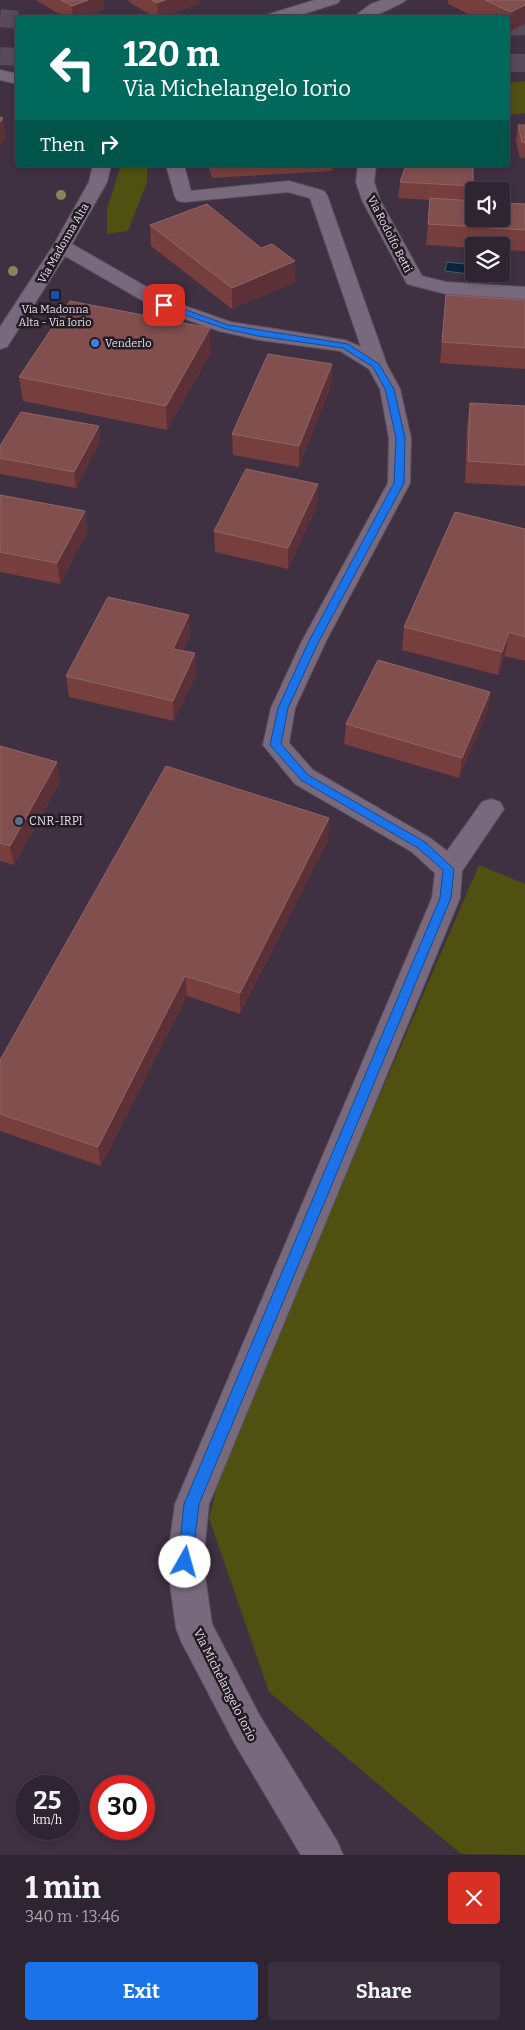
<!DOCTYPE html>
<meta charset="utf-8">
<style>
body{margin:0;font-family:Bitter,serif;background:#3b303e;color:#f1f3f6;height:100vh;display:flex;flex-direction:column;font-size:19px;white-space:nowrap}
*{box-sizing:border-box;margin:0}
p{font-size:16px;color:#a7a4ac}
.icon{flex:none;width:28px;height:28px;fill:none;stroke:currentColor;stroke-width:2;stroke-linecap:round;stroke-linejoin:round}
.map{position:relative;height:1855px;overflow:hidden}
.side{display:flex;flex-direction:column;background:#2f2432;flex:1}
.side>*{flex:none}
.guide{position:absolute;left:15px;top:15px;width:495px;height:152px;border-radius:5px;box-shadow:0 2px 8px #0003,0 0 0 1px #4a414d;background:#00695c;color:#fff;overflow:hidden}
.fabs{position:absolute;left:465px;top:182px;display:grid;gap:10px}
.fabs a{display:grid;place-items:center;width:45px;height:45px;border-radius:5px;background:#2f2432;box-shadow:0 2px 8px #0003,0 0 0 1px #4a414d;font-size:25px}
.speed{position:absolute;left:15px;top:1775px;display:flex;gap:10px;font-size:25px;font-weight:700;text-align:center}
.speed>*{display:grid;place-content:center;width:65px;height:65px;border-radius:50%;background:#2f2432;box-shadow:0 2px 8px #0003,0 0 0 1px #4a414d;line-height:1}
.speed small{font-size:12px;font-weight:400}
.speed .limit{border:8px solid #d22;background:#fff;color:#111}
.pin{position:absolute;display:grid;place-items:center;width:42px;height:42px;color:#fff;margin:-21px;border-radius:10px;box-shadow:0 2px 8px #0006}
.me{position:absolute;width:55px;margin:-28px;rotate:7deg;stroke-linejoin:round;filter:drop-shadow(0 0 4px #0008)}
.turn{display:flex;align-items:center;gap:18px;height:105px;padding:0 25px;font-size:22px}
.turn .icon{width:65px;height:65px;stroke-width:2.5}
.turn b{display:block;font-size:35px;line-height:42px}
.then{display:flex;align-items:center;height:48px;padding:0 25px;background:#0003;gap:10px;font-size:19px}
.round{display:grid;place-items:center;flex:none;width:52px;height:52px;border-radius:5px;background:#3b303e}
.summary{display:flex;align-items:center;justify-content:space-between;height:85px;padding:0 25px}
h1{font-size:30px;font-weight:700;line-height:38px}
.action{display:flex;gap:10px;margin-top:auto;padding:10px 25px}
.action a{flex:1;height:58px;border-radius:5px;background:#1a73e8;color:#fff;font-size:20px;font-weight:700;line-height:58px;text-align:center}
.action a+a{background:#3b303e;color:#f1f3f6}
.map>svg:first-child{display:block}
</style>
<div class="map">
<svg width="525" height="1855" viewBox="0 0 525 1855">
<rect width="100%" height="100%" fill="#3f3042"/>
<path fill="#4f5110" d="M525 81V113L508 115V83Z
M121 165H147V182L128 231 107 234V209Z
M479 865 525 884V1855L461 1854 269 1692 209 1518 225 1454Z"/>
<path fill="#08253a" stroke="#4a5c6e" d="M447 262 474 265V274H494L493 277 445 271Z"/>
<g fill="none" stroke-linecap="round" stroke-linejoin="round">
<path stroke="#584a5b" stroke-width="18" stroke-dasharray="18 9" stroke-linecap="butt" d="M0 18 18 20
M508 27 525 26
M0 56 18 57
M508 63H525"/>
<g stroke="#5a4f5e" stroke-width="2">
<path id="minor" d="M315 0H340L338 3 291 18H264L266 15Z
M382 0H406C404 3 378 14 373 17 367 19 358 18 352 18L371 4Z
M0 70 18 74V84L0 80Z
M93 165H111L107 182 72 244 171 301 231 322 345 340 361 347 310 198 288 192 184 202 178 201 175 197 166 165H184L191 191 289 181 324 191 327 195 387 365 400 389 411 438 410 483 326 641 295 708 289 743 313 770 430 838 447 851 482 802 491 799 500 802 504 809 462 871 460 898 209 1504 203 1562 212 1624 261 1718 337 1841 343 1855H301L235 1744 181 1641 176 1628 167 1562 175 1504 432 898 435 873 412 852 295 784 263 745 271 708 302 641 388 483 389 438 380 389 369 369 340 351 259 340 219 331 157 309 65 256 7 347 0 349V327L53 246 89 182Z
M358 165H376L374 182 380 200 422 276 446 282 525 287V299L446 294 407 284 362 200 356 182Z"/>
</g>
<use href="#minor" fill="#79697d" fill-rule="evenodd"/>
</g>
<g fill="#89855b">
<circle cx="61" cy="195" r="5"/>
<circle cx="13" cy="271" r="5"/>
</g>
<path fill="#763e3d" d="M37 0H103L104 9 84 18H66L37 1Z
M129 0H199V3L161 18H156L129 2Z
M448 0H525L508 32V18H477L448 4Z
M518 125H525V158H520L516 141Z
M208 165H333L332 171 212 178Z
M400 182 473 186 472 201 525 204V251L501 250V246H474V248L426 245 430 200 398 198Z
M150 225 295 282 232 309 151 246Z
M446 295 525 300V369L440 363Z
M211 352 167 430 23 401 19 377Z
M332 364 331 385 299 467 233 455 232 434Z
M470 403 525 406V486L465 483 467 424Z
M99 426 100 442 76 488 0 474V446Z
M0 495 85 511 87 532 60 584 0 572Z
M317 506 288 569 215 552 214 531Z
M525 529V661L505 656 498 675 402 650 404 627Z
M190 636 183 651 195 653 196 674 174 721 69 697 66 676Z
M490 692 487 712 459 778 344 744 346 724Z
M0 746 60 782 14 865 0 861Z
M329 818 328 840 240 1014 187 996 101 1166 0 1131V1060Z"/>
<path fill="#5b3137" d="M88 0H103L104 9 84 18H73L72 6Z
M165 0H199V3L161 18H158L157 3Z
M525 5V24L508 32 511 12Z
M3 118 6 138 0 146V122Z
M295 261V282L232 309V288Z
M210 328 211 352 167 430 166 406Z
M332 364 331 385 299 467V446Z
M99 426 100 442 76 488 74 472Z
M318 484 317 506 288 569V548Z
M85 511 87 532 60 584 57 563Z
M189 615 190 636 174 669 173 649Z
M509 632 505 656 498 675 502 652Z
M195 653 196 674 174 721 173 701Z
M490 692 487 712 459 778 462 758Z
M57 762 60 782 14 865 10 846Z
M329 818 328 840 240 1014V993Z
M185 976 187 996 101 1166 98 1147Z"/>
<path fill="#824f4f" stroke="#916567" d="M61 0H88L72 6Z
M152 0H165L157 3Z
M485 0H525V5L511 12Z
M0 117 3 118 0 122Z
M518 125H525V142H522Z
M406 165H473V186L400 182Z
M430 198 474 201V219H501V203L525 204V230L428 224Z
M207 204 261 248 272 244 295 261 232 288 150 225Z
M446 295 525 300V348L442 342Z
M70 301 210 328 166 406 19 377Z
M268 354 332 364 299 446 232 434Z
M470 403 525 406V465L468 461Z
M21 412 99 426 74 472 0 458V446Z
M246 469 318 484 288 548 214 531Z
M0 495 85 511 57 563 0 552Z
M455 512 525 529V637L509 632 502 652 404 627Z
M108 597 189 615 173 649 195 653 173 701 66 676Z
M378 660 490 692 462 758 346 724Z
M0 746 57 762 10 846 0 843Z
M166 766 329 818 240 993 185 976 98 1147 0 1114V1060Z"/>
<path fill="#1a73e8" stroke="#114b97" d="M164 302 228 325 348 344 379 364 394 389 405 438 404 483 319 641 288 708 281 744 308 775 425 842 454 869 451 898 199 1504 192 1562 190 1567 185 1569 180 1567 178 1562 184 1504 440 898 443 870 418 848 301 780 270 745 278 708 309 641 394 483 396 438 385 389 373 367 343 348 258 336 226 329 161 307 159 305Z"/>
<rect fill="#1a4fb4" stroke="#221b23" stroke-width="2" x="50" y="290" width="10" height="10" rx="2.5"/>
<circle fill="#3f7fe0" stroke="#221b23" stroke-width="2" cx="95" cy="343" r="5"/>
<circle fill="#5c6f8a" stroke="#221b23" stroke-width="2" cx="19" cy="821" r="5"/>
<g text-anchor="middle" stroke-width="5" stroke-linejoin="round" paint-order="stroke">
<g font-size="11" fill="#e4dbe6" stroke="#221b23">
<text transform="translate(390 234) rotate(63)" y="4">Via Rodolfo Betti</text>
<text transform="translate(63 243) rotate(-60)" y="4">Via Madonna Alta</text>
</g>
<g font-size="11" fill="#e4dbe6" stroke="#221b23">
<text x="55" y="313">Via Madonna<tspan x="55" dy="13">Alta - Via Iorio</tspan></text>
<text x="105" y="347" text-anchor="start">Venderlo</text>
</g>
<g font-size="12" fill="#e4dbe6" stroke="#221b23" text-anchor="start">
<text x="29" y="825">CNR-IRPI</text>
</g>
<g font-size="12" fill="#e4dbe6" stroke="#221b23">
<text transform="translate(225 1685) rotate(63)" y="4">Via Michelangelo Iorio</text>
</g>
</g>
</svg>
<div class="fabs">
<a><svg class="icon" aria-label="sound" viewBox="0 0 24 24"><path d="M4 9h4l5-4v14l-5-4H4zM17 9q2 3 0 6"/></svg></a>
<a><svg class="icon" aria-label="layers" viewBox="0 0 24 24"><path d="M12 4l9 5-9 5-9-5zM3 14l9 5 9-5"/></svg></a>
</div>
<div class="speed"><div>25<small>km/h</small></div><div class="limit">30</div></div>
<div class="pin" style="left:164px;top:305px;background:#d93025"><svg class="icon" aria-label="arrive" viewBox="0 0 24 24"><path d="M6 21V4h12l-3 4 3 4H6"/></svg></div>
<svg class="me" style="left:185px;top:1562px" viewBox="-20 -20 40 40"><circle r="19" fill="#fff"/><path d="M0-13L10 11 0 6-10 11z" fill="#1a73e8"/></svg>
<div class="guide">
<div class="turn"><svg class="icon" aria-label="left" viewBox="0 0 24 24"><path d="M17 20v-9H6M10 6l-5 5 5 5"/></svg><div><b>120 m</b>Via Michelangelo Iorio</div></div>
<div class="then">Then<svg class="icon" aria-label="right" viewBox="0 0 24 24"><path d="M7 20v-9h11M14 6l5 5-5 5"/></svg></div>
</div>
</div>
<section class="side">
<div class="summary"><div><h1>1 min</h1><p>340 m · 13:46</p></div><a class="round" style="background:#d93025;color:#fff"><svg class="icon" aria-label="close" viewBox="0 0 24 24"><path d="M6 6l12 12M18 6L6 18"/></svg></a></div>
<div class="action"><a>Exit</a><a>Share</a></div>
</section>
